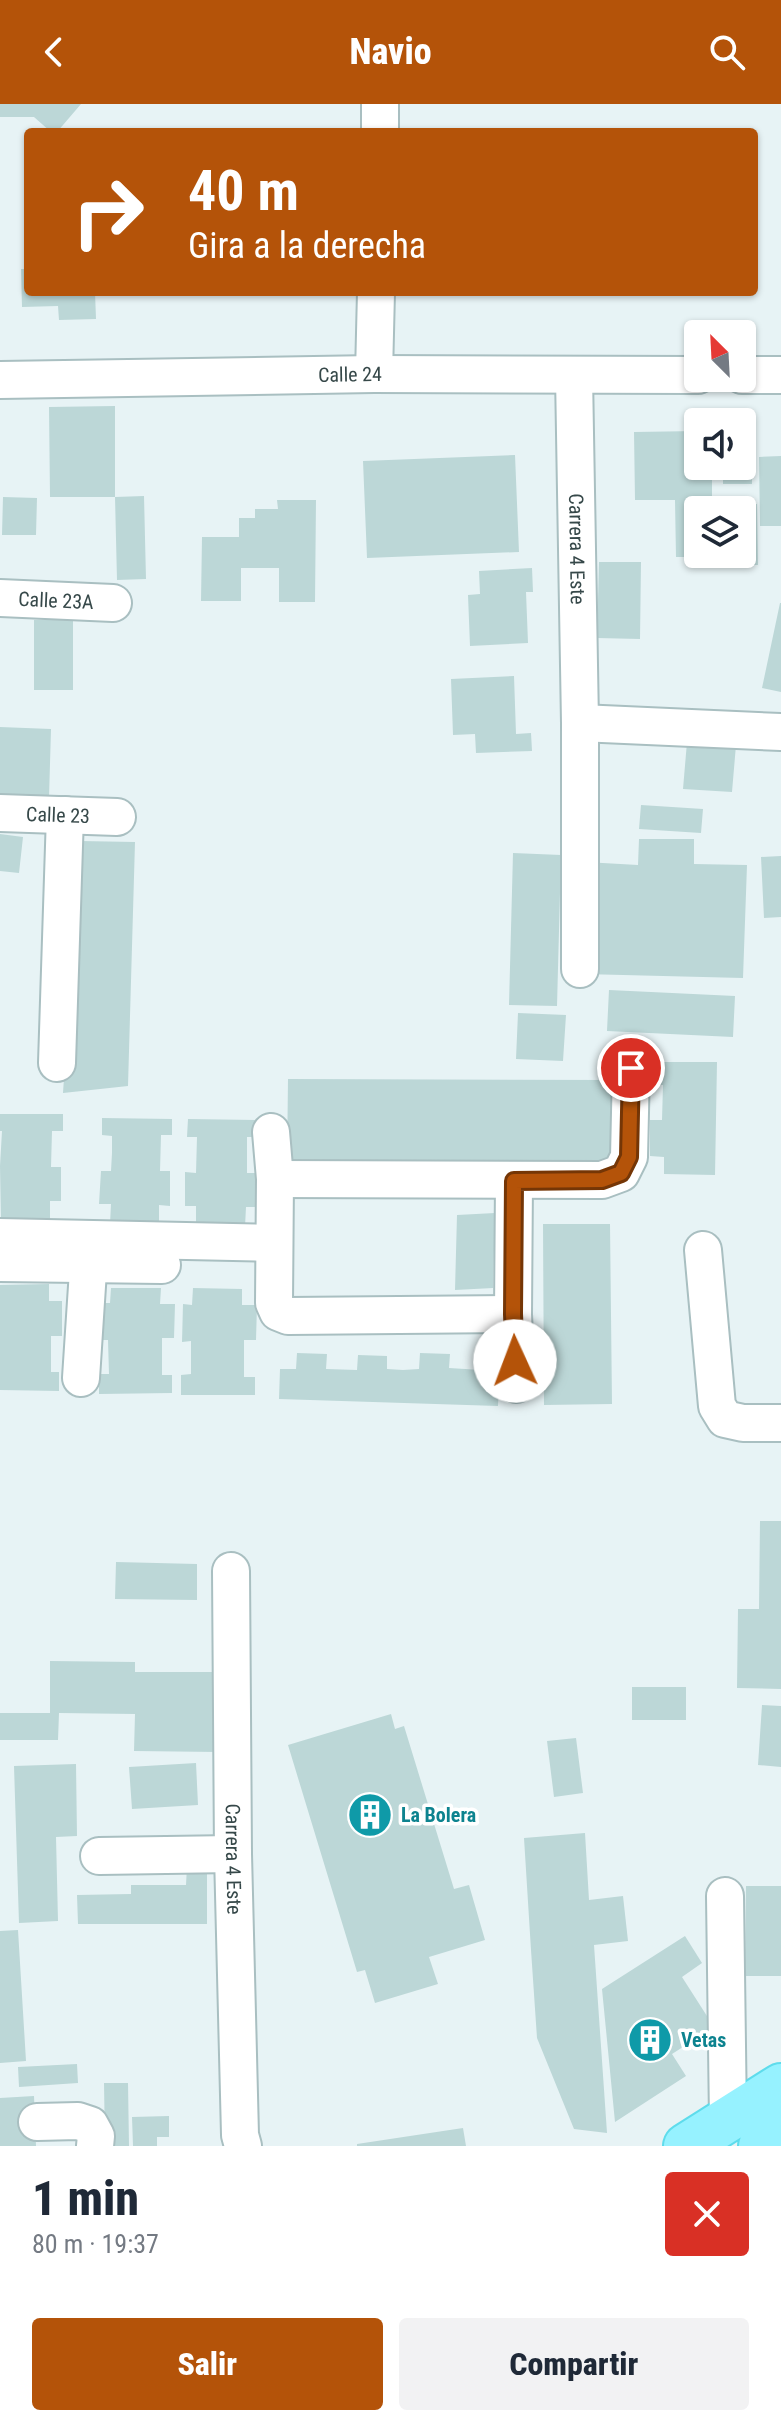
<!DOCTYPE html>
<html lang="es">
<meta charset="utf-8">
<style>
body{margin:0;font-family:"Roboto Condensed",sans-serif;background:#f2f2f3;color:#1f2937;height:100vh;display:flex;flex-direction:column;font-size:30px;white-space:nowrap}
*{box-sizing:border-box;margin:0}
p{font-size:26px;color:#747a83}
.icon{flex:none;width:44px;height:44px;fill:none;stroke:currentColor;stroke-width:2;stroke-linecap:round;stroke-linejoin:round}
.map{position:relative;height:2042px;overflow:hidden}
.panel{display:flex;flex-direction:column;background:#fff;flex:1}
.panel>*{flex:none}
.banner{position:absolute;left:24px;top:24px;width:734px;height:168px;border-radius:8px;box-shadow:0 2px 6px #0004;background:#b45309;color:#fff;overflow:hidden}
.needle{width:52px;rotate:336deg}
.fabs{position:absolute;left:684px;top:216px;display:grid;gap:16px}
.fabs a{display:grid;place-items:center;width:72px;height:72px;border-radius:8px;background:#fff;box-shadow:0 2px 6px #0004;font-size:40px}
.pin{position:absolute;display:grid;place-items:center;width:68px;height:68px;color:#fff;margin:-34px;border:4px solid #fff;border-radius:50%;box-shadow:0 2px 8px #0007}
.me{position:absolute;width:88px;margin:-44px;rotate:358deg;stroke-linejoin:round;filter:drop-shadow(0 0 6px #0008)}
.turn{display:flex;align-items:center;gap:28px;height:168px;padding:0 32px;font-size:36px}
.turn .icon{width:104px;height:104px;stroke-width:2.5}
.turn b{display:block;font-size:56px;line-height:68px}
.round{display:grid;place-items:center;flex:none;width:84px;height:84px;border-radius:8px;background:#f2f2f3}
.overview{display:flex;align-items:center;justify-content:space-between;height:136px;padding:0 32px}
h1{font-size:48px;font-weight:800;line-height:60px}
.action{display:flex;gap:16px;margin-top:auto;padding:16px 32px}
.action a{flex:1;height:92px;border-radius:8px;background:#b45309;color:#fff;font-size:32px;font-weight:800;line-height:92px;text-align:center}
.action a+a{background:#f2f2f3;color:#1f2937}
header{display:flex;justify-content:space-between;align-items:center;height:104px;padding:0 32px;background:#b45309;color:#fff;font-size:36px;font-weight:800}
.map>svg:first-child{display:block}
</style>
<header><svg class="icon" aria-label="back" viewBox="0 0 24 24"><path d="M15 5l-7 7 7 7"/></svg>Navio<svg class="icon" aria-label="search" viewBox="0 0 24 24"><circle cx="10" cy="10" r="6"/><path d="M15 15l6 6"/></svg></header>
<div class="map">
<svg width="781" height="2042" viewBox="0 0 781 2042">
<rect width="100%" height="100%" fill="#e7f3f5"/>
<path fill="#bcd7d7" d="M0 0H81L57 28H51L34 13H0Z
M21 165H28V188H95L96 215 59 216 58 202 22 203Z
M115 302V393H50L49 303Z
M742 316H752V380H723V362H742Z
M698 327V362H712V406H698V453H676L675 396H635L634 328Z
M515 351 519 448 367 454 363 357Z
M781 352V422H760L759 353Z
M144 392 146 475 117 476 115 393Z
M3 393 37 394 36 431H2Z
M277 396H316L315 498H279V464H241V497H201L202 433H239V414H255V405H278Z
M757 400 758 461H722V450H742V406H721V401Z
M599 458H641L640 535 597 534Z
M532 464 533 488H526L528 539 470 542 468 491 480 490 479 467Z
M780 499H781V588L762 584Z
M34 516H73V586H34Z
M514 572 516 630 531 629 532 647 476 649 475 630 453 631 451 575Z
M0 623 51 625 49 694 0 692Z
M687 638 736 641 732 688 683 685Z
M641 701 703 705 701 729 639 725Z
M0 730 23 733 19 769 0 767Z
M639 735H694V760L747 761 743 874 583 870 585 758 638 761Z
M80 737 135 738 128 982 63 989Z
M513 749 561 751 557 902 509 901Z
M781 752V813L764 814 761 753Z
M609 886 735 892 733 933 607 927Z
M518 909 566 911 563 957 516 955Z
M650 958H717L715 1071 664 1070V1053L650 1052V1016H662L663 981H650Z
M288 975 615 976 614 1060 287 1059Z
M0 1010H63V1027H52L51 1063H61V1097H50V1116H1L0 1062 2 1027H0Z
M102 1014 172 1015V1031H161L160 1067H170V1102L159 1101V1120H110L111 1100H99L101 1067H111L112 1049V1032L102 1031Z
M188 1015 258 1016V1033H247V1069H257L256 1103H246L245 1123 196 1121V1102H185V1068L196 1069 197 1033H187Z
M495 1109 493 1184 455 1186 457 1111Z
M543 1120H610L612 1300 544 1301Z
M49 1180V1197H62V1232H51V1268H59V1287L0 1286V1181Z
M111 1184H161L160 1200H175L174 1234H162V1271H172V1289L99 1290V1270H109L108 1236H100V1199H110Z
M193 1184 242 1185V1201H257L256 1236H244V1273H255V1291H181V1271L191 1270V1237L182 1238 183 1200 192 1201Z
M297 1249 327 1250 326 1265 357 1266 358 1251 387 1252V1265L403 1266 419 1265 420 1249 450 1250 449 1264 465 1265 480 1266 481 1251H500L498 1302 279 1295 280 1265H296Z
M760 1417H781V1585L737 1584 738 1505H759Z
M116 1458 197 1460V1496L115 1495Z
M50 1557 135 1558V1568H219L218 1648 134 1647 135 1610 59 1609 58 1636H0V1609H50Z
M632 1583H686V1616H632Z
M762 1601 781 1602V1663L758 1661Z
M391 1610 395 1625 404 1622 454 1785 469 1781 485 1836 429 1853 438 1880 375 1899 365 1866 357 1868 288 1641Z
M576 1634 583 1689 554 1693 547 1637Z
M196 1659 198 1701 132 1705 129 1663Z
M76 1660 77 1732 56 1733 58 1817 19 1819 14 1662Z
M585 1729 589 1796 623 1792 628 1837 594 1841 607 2029 574 2025 537 1934 531 1846 524 1734Z
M187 1762H207V1820H78L77 1791 131 1790V1781H186Z
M746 1782H781V1872H745Z
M18 1826 26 1957 0 1959V1827Z
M685 1832 702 1859 682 1873 714 1923 672 1950 686 1972 615 2018 602 1885Z
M77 1960 78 1979 19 1983 18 1963Z
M104 1979H128L129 2042H105Z
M34 1992 36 2042H0V1994Z
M169 2012V2033H157V2042H133L132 2013Z
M463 2024 466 2042H357V2040Z"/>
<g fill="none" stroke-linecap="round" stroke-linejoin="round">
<g stroke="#a9bfc1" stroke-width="40">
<g id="minor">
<path d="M380 28V0"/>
<path d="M374 270 376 188"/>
<path id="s1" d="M574 271 580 619V865"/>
<path d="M742 271H781"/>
<path id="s2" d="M0 276 374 270 698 271"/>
<path id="s3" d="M0 494 113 499"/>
<path d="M580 619 781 628"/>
<path id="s4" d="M0 709 117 713"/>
<path d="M57 959 65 711"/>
<path d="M271 1028 275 1075 274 1199 278 1208 288 1212 513 1210"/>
<path d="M275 1075 602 1076 621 1069 629 1053 631 964"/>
<path d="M514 1077 513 1210 516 1280"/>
<path d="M0 1133 274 1139"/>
<path d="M703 1146 717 1302 725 1315 743 1319H781"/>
<path d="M0 1159 162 1161"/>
<path d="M81 1274 90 1136"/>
<path id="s5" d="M231 1467 233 1750 240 2031 243 2042"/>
<path d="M99 1752 233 1750"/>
<path d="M725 1792 728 2016"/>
<path d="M37 2018 78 2017 90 2021 96 2032 95 2042"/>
</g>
</g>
<g stroke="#5edcec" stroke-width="48">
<path id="major" d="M686 2042 781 1982
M761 2042 781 2030"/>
</g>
<use href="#minor" stroke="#fff" stroke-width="36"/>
<use href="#major" stroke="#96f2ff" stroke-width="44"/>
</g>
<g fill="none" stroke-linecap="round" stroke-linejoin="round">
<g stroke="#753606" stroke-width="20">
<path id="route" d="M515 1257 513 1210 514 1077 602 1076 621 1069 629 1053 631 964"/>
</g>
<use href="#route" stroke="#b45309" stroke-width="14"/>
</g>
<defs>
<g id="building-disc" transform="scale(2.3)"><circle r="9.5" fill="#0f9aa8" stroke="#fff"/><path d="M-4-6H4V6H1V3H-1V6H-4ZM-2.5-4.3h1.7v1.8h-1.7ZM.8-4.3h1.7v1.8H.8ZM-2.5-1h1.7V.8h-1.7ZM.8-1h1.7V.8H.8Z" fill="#fff"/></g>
</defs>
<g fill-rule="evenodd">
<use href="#building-disc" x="370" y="1711"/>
<use href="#building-disc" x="650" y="1936"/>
</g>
<g text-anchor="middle" stroke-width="7" stroke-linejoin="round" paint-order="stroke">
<g font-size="20" fill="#364849" stroke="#fff">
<text dy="7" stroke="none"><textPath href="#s2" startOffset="350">Calle 24</textPath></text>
<text dy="7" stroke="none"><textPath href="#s1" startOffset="174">Carrera 4 Este</textPath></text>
<text dy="7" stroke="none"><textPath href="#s3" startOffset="56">Calle 23A</textPath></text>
<text dy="7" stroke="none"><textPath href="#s4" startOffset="58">Calle 23</textPath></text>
<text dy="7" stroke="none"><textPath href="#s5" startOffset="288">Carrera 4 Este</textPath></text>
</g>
<g font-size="20" font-weight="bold" fill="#0d838f" stroke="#fff" text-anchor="start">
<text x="401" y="1718">La Bolera</text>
<text x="681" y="1943">Vetas</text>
</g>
</g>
</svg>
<div class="fabs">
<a><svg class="needle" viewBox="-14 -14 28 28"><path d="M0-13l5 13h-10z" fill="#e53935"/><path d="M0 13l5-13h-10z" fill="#747a83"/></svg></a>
<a><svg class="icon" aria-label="sound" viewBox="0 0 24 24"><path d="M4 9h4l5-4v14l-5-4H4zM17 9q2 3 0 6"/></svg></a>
<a><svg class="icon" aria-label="layers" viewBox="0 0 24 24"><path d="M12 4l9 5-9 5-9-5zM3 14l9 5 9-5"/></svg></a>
</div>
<div class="pin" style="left:631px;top:964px;background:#d93025"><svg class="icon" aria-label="arrive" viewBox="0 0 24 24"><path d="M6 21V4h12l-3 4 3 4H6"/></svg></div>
<svg class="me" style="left:515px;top:1257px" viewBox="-20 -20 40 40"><circle r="19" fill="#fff"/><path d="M0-13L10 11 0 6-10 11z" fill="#b45309"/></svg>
<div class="banner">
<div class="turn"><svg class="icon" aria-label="right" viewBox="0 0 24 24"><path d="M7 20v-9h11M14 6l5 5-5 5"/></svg><div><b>40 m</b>Gira a la derecha</div></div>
</div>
</div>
<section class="panel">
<div class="overview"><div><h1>1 min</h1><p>80 m · 19:37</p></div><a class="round" style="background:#d93025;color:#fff"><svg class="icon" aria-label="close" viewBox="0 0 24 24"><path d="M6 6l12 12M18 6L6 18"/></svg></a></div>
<div class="action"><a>Salir</a><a>Compartir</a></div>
</section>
